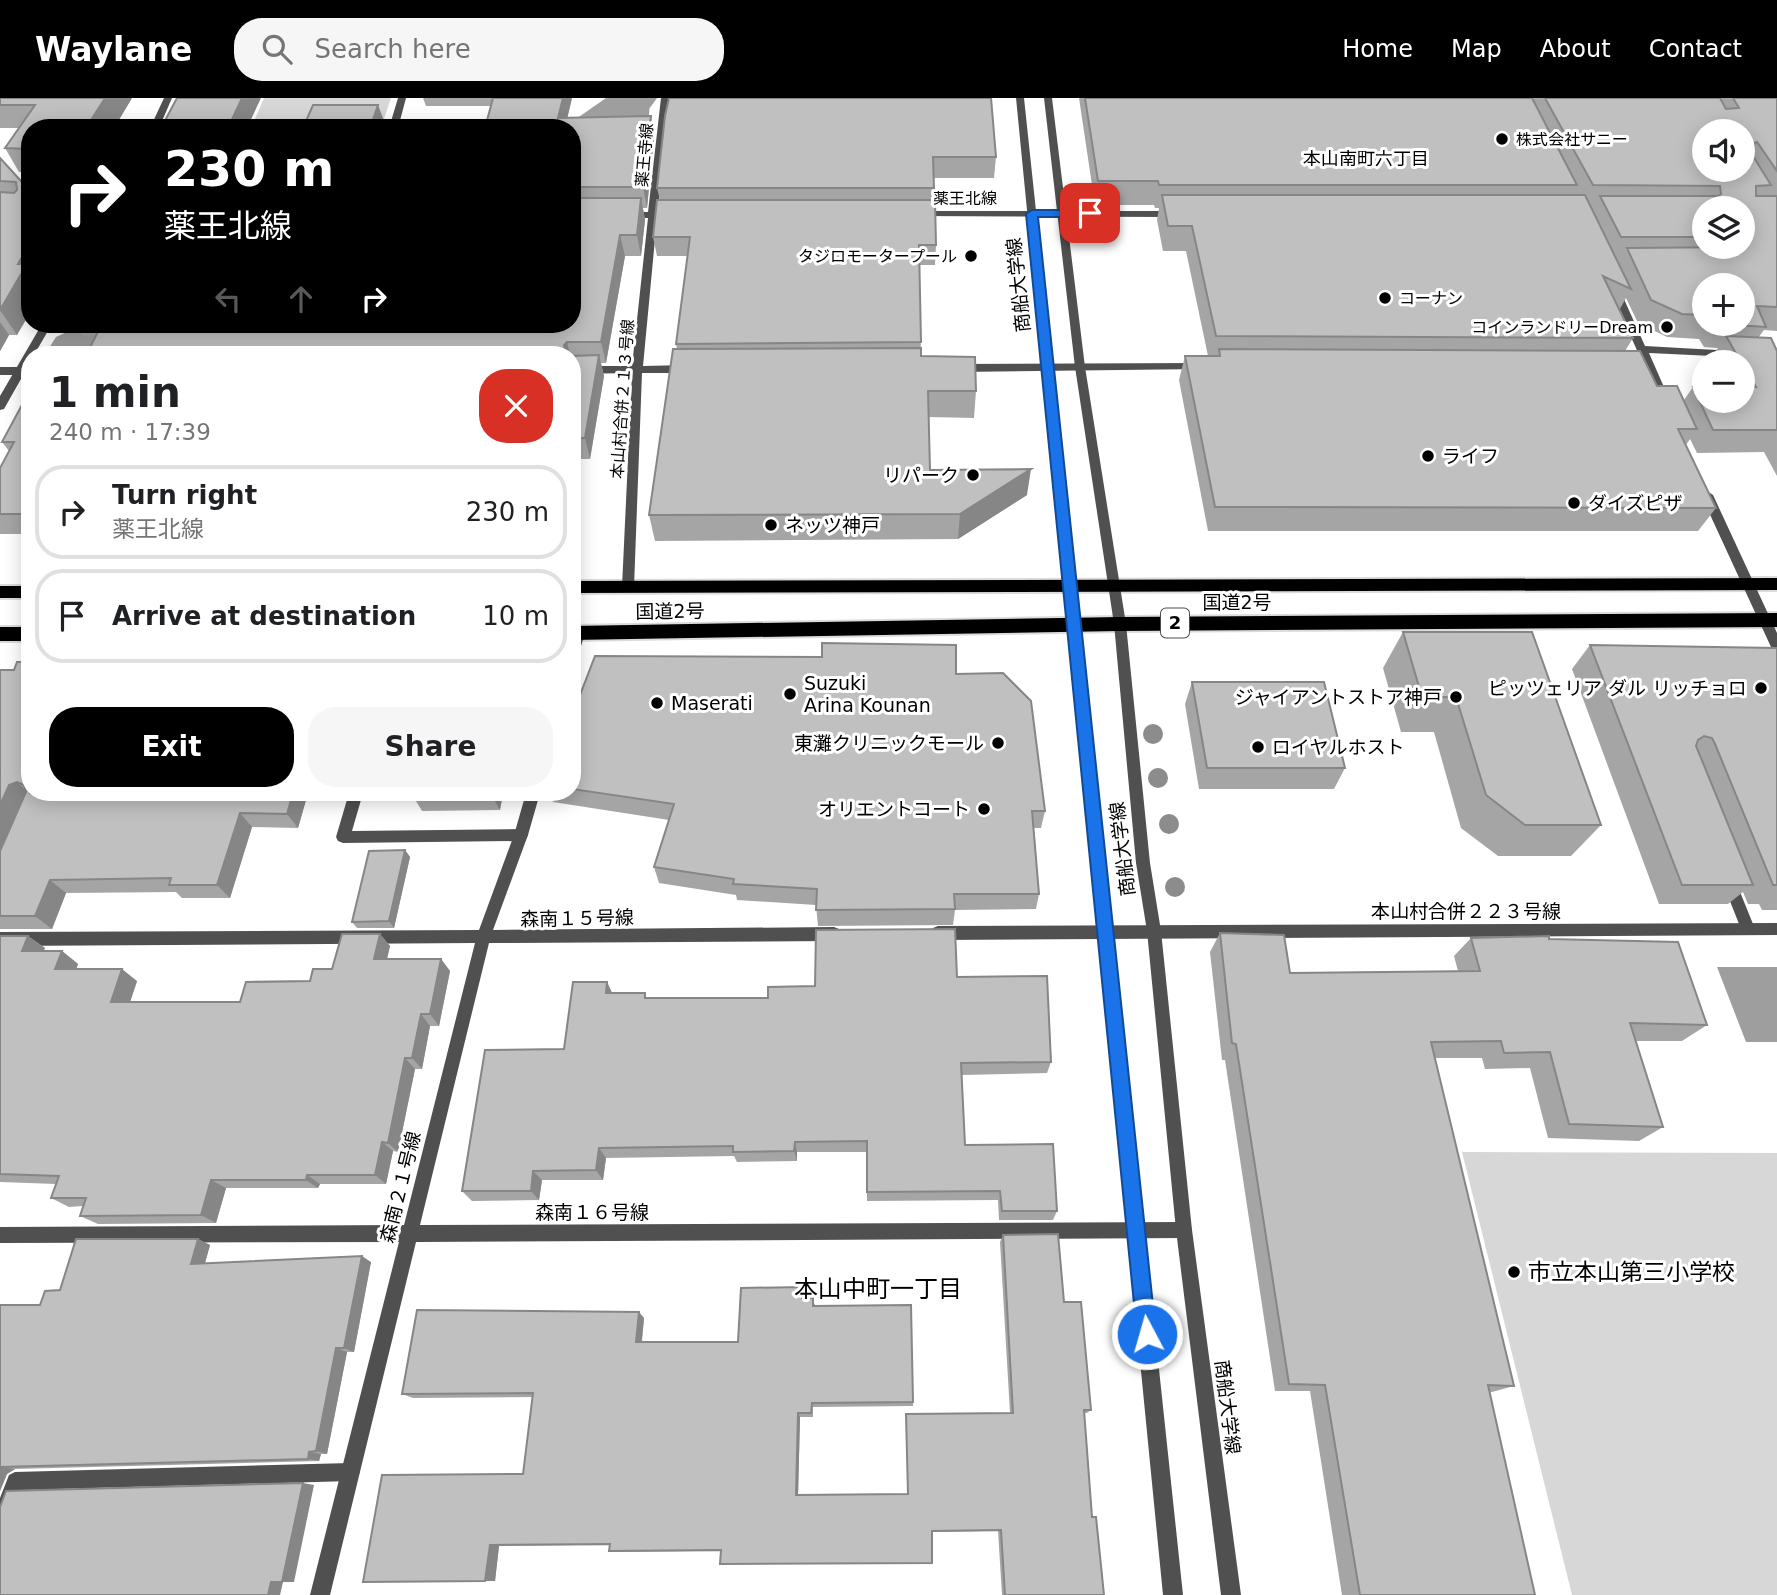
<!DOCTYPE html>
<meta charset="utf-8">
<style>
body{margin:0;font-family:"DejaVu Sans","Noto Sans JP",sans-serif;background:#f6f6f6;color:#202124;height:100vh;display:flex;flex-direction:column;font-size:26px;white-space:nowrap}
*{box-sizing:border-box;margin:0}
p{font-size:23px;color:#757577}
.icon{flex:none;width:38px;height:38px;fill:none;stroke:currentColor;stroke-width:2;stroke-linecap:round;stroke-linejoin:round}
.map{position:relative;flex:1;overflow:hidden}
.panel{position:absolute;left:21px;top:248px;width:560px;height:455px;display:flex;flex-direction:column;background:#fff;border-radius:28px;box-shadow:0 4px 18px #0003}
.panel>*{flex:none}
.guide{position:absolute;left:21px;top:21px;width:560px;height:214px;border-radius:28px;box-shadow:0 4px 18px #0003;background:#000;color:#fff;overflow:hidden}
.tools{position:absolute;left:1692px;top:21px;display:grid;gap:14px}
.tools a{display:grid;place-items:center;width:63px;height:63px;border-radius:50%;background:#fff;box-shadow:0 4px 18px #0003;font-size:35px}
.pin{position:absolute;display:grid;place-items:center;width:60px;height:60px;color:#fff;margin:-30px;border-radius:14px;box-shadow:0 4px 10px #0006}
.me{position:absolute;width:77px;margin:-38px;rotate:354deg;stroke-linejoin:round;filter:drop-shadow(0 0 5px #0008)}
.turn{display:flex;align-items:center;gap:24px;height:147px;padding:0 28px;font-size:32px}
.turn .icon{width:91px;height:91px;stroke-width:2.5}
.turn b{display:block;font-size:49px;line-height:60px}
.lanes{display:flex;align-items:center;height:66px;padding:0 28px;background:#0003;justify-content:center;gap:35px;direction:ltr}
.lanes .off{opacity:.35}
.round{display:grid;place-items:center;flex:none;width:74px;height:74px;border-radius:28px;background:#f6f6f6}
.summary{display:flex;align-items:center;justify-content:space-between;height:119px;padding:0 28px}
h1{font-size:42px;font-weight:800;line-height:52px}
.button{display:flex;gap:14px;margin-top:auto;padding:14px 28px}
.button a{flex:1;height:80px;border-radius:28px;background:#000;color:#fff;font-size:28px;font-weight:800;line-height:80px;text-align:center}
.button a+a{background:#f6f6f6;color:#202124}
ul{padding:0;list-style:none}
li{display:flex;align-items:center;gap:21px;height:94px;margin:0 14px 10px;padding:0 14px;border:4px solid #e0e0e0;border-radius:28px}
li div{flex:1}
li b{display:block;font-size:26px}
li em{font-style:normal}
header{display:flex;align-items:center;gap:42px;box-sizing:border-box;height:98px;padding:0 35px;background:#000;color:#fff}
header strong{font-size:33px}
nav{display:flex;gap:38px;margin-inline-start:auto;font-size:24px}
.search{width:490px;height:63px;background:#f6f6f6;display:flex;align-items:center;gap:18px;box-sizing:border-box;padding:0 24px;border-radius:28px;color:#757577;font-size:26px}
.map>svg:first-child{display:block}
</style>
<header>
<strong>Waylane</strong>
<div class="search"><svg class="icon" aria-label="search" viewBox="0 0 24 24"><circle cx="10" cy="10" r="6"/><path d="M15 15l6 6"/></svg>Search here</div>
<nav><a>Home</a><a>Map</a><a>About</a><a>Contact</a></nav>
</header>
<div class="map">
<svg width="1777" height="1497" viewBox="0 0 1777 1497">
<rect width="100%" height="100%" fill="#fff"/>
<path fill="#d7d7d7" d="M264 0H391L383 24 310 30H251Z
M1462 1054 1777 1055V1497H1572Z"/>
<path fill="#9e9e9e" d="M1717 869H1777V944H1746Z"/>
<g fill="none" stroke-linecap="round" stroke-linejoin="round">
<path fill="#9e9e9e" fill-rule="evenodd" d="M642 0H650L648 35 643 38 638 35Z"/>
<path fill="#9e9e9e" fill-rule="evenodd" d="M606 0H657C637 29 607 54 572 62V30H563Z
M84 226H161C136 265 90 257 50 257L47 253 56 239Z"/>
<g stroke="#dbdbdb" stroke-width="4">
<path id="trunk" d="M1777 480V492L572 495V483Z
M0 488H30V500H0Z
M1777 515V529L1120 533 572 542V528L1120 519Z
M0 529H30V543H0Z"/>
</g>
<path fill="#505050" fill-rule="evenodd" d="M349 695H363L352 733 521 731 526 733 528 737 526 741 521 743 343 745 338 743 336 739Z
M1729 777 1734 779 1755 831 1753 836 1748 837 1743 836 1722 783 1724 779Z
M351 1365 357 1368 360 1374 357 1380 351 1383 21 1392 7 1433 0 1435V1400L9 1377 15 1374Z"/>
<path fill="#505050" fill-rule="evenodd" d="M398 0H406L398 30H389Z
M661 0H669L658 114H674L679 117 674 120H657L643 268 688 267 693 271 688 275H642L634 489 628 494 622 489 632 275 572 276V268H632L648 120H628L623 117 628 114H648Z
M918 113H1175L1180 116 1175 119 915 118 913 116Z
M1614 187 1619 190 1645 248 1734 253 1739 256 1734 259 1649 255 1671 305 1666 309 1662 308 1609 190Z
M1199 265 1204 269 1203 271 956 274 951 270 956 266Z
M0 269H30V277H0Z
M1707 393 1713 397 1777 535V554L1771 549 1701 397Z
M579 530 585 535 578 558 572 563V537L575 532Z
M526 695H540L528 737 493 832 834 829 839 831 841 836 839 841 834 843 489 845 420 1127 1184 1124 1190 1126 1192 1132 1190 1138 1184 1140 416 1144 330 1497H310L399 1144 0 1145V1129L404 1127 475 845 0 848V834L479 832 514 737Z
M1777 825V837L938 842 933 840 931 835 933 830 938 828Z"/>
<path fill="#505050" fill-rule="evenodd" d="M164 0H172L159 30H150Z
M1016 0H1024L1183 1497H1163Z
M1044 0H1052L1085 269 1126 526 1150 765 1161 833 1192 1132 1241 1497H1221L1176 1132 1147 833 1136 765 1114 526 1075 269Z
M42 226H52L34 257H30V265L4 311 0 312V298Z"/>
<use href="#trunk" fill="#000" fill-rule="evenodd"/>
</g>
<g fill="#8c8c8c">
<circle cx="1153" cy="636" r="10"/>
<circle cx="1158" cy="680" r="10"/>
<circle cx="1169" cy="726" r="10"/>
<circle cx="1175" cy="789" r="10"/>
</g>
<path fill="#a5a5a5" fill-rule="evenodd" d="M0 0H132L114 30H30V74H19L5 50 19 30H0Z
M423 0H572L567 20 654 39 647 110H643L645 122 641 158H625L606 265H601L604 278 590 361H572V257L83 238 75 226H572V30L491 8H426Z
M669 0 996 59 994 80H934L936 147 935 167H919L921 258 976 293 974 320 929 319 930 372 1027 397 958 441 655 443 649 417 677 251 676 246 687 158H657L653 139 660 102 657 90Z
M1079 0H1777V233L1764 232 1758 240 1777 253V378L1764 354 1697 355 1690 341 1686 347 1716 410 1698 433H1208L1179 282 1185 258H1208L1186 153H1163L1157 122 1159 110H1155L1154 107H1095ZM1704 110H1743V149H1704ZM1704 187 1743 226H1704ZM1626 200 1638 225 1667 239 1699 241 1704 249 1718 250 1711 261 1712 264H1743V303L1693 289 1684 302 1657 288 1625 253 1633 240 1620 211Z
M0 60 30 93 17 237H9L0 253Z
M30 292V436H0V370L9 353 2 344Z
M1403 534 1601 727 1571 758H1498L1461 730 1434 634H1401L1383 570Z
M1590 547 1777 550V812H1762L1759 806H1748L1743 794 1728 806H1659L1572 571Z
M0 572 30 695H308L298 730 252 729 230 800H182L176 794 66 795 52 831H0Z
M956 576 1045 713 1041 730H1034L1039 796 1036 811 955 812 953 827 818 828 816 807 737 802 736 797 659 785 654 769 669 722 553 704 549 695H572V618Z
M1192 584 1345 670 1334 691H1199L1185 606Z
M503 695 500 712 422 713 413 698Z
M405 752 410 759 394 830H357L352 824Z
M1220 835 1290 875 1458 873 1454 858 1471 840 1549 841 1707 927 1682 943H1636L1663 1029 1639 1043 1548 1040 1530 970 1485 971 1482 960H1435L1514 1288 1492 1294H1489L1535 1497H1342L1310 1293H1275L1225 962H1222L1210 854Z
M380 836 390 848 387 861H441L450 873 439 928H430L422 971H415L398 1054 393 1053 386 1086H320L318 1090H226L216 1125 98 1126 80 1118 83 1108 69 1109 51 1100 56 1086 0 1084V838H28L45 850 43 853H62L78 866 76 871 137 883 130 904H240L310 883 332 871Z
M957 879 1051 964 1047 975 962 977 965 1047 1057 1113 1053 1122H999L998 1102 867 1103V1054H797V1063L737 1064 734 1058 606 1060 603 1082H542L539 1102 472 1103 462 1093 564 951 607 884 612 895 648 900H768L815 888Z
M1003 1137 1064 1204 1091 1312 1087 1315H1084L1092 1419 1104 1497H1002L998 1433 932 1434 721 1453 616 1454 609 1453 610 1447 499 1448 495 1483 363 1484 523 1376 532 1299 413 1300 402 1296 644 1220 642 1244H738L804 1195V1200L815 1206V1208L913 1304V1308L813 1309V1319H800L798 1397 907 1396 1010 1315 1000 1144Z
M198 1141 210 1147 205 1165 371 1164 354 1254H347L327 1356H321L319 1363 15 1371 7 1376 0 1393V1207H40L60 1192Z"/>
<path fill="#868686" d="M105 0H132L114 30H86Z
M242 0H261L247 30H228Z
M563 0H572L565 30 558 20Z
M378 7 386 28 385 30H370Z
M651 18 654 39 647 110 643 89Z
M1757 44 1743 68 1748 47Z
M641 100 645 122 641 158 637 137Z
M620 137 625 158 606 265 601 244Z
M30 145V215L17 237 0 212 18 166Z
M0 224 9 237 0 253Z
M567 244 570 257H567L564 247Z
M599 257 604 278 590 361 585 340Z
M1031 371 1027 397 958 441 960 416Z
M17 684 33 699 0 759V707L9 687Z
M293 695H308L298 730 287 716Z
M493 695H503L500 712 492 698Z
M240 715 252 729 230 800 217 787Z
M405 752 410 759 394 830 389 823Z
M50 782 66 795 52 831 35 818Z
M380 836 390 848 384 873 374 861Z
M28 838 45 850 39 866 22 853Z
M62 853 78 866 72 884 55 871Z
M441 861 450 873 439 928 430 916Z
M122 871 137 883 126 916 111 904Z
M607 884 613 897 606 895Z
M421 916 430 928 422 971 412 960Z
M405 960 415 971 398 1054 388 1045Z
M382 1044 393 1053 386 1086 375 1077Z
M795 1044 797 1054V1063L794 1053Z
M599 1050 606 1060 603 1082 596 1072Z
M533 1073 542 1082 539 1102 531 1093Z
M307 1077 320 1086 318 1090 306 1082Z
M211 1082 226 1090 216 1125 201 1117Z
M198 1141 210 1147 203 1172 191 1166Z
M362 1158 371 1164 354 1254 344 1250Z
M639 1214 644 1220 641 1249 636 1244Z
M336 1250 347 1254 327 1356 316 1353Z
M798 1315 800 1319 798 1399 796 1397Z
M309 1354 321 1356 319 1363 308 1361Z
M0 1369 15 1371 7 1376 0 1393Z
M303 1385 314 1387 294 1484H282Z
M490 1447 499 1448 495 1483H485Z
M271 1484H283L280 1497H268Z"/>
<path fill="#c0c0c0" stroke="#868686" stroke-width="2" fill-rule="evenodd" d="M0 0H105L86 30H30V51L5 50 35 7H0Z
M177 0H242L228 30H161Z
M493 0H563L558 20 651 18 643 89H572V30H485Z
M669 0H991L996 59H933L934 90H657L665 18Z
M1085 0H1532L1577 87H1159L1158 83H1098Z
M1545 0H1720L1726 11 1739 10 1733 0H1777V73L1757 44 1748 47V50L1771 87 1756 88V98H1777V209L1757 208 1766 229 1719 226H1743V187H1704V217L1682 216 1651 202 1627 150 1744 149 1747 144 1743 141V110H1704V139H1621L1600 98H1718L1721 96 1720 88 1593 87ZM1704 33H1743V72H1704Z
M313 7H378L370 30H303Z
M0 60 30 93V145L18 166H27L0 212V94L14 95 17 92 16 84 0 83Z
M1162 97H1585L1631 191 1603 178 1633 240 1216 238 1192 128H1168Z
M572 100H641L637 137H620L601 244H567L564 247 566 257H86L102 226H572Z
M657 102H935L936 147H919L921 244 676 246 690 139H653Z
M1726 238 1771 240 1777 253V332H1713L1693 289H1704V303H1743V289H1756L1743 267V264H1741Z
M921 250V258L975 259 976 293H928L930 372 1031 371 960 416 649 417 673 251Z
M1219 251 1640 253 1657 288H1677L1697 331H1678L1716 410 1215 409 1185 258H1220Z
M599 257 585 340H572V258Z
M30 292V416H0V370L14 344H2Z
M1403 534H1532L1601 727H1525L1486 697 1456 599H1422Z
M822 545 956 547V576L1003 575 1031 603 1045 713H1032L1039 796H954L955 811 816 812 817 791 733 786 734 781 654 769 674 706 572 691V618L595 558 822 559Z
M1590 547 1777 550V787H1773L1715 646 1712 640 1704 638 1698 642 1696 648 1753 787H1682Z
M17 564H30V695H293L287 716 240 715 217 787H169L171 780 50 782 35 818H0V753L26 694 24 687 17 684 9 687 0 707V572H14Z
M1192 584H1324L1345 670H1207Z
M414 695H493L492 698H413Z
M405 752 389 823 352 824 369 753Z
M955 831 957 879 1047 878 1051 964 961 965 965 1047 1053 1046 1057 1113H1002L1000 1093 867 1094V1043L795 1044 794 1053 733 1054V1048L599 1050 596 1072 533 1073 531 1093H462L485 952 564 951 573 884H607L606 895H645V900H768V889L815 888 816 832Z
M1220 835 1284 837 1290 875 1480 873 1471 840 1549 838V841L1678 844 1707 927 1630 925 1663 1029 1569 1026 1550 954 1504 955 1501 943 1431 944 1514 1288 1488 1287 1535 1497H1360L1325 1287 1289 1286 1236 946 1232 945Z
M342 836H380L374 861H441L430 916H421L412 960H405L388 1045 382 1044 375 1077H307L306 1082H211L201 1117 80 1118 86 1100H51L59 1078 0 1076V838H28L22 853H62L55 871H122L111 904H240L246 884 310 883 313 871H332Z
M1058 1136 1064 1204H1081L1091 1312H1084L1092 1419H1096L1104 1497H1005L1001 1432 932 1433V1465L720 1466 721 1452 609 1453 610 1446 490 1447 485 1483 363 1484 382 1377 523 1376 533 1295 402 1296 417 1212 639 1214 636 1244H738L741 1190 802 1189V1200H813V1208L911 1207 913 1304 812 1305 811 1315H798L796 1397 908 1396 906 1316 1013 1315 1003 1137Z
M76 1141H198L191 1166 362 1158 344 1250H336L316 1353 309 1354 308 1361 0 1369V1207H40L45 1193 60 1192Z
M303 1385 282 1484H271L268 1497H0V1409L6 1393Z"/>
<path fill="#1a73e8" stroke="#114b97" stroke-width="2" d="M1032 112H1090L1096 115 1090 119H1038L1156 1236 1154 1243 1147 1246 1140 1243 1137 1236 1026 116Z"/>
<g fill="#000" stroke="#fff" stroke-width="2.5">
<circle cx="1502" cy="41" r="7"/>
<circle cx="971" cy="158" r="7"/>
<circle cx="1385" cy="200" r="7"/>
<circle cx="1667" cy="229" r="7"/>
<circle cx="1428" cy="358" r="7"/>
<circle cx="973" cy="377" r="7"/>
<circle cx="1574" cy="405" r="7"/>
<circle cx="771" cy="427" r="7"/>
<circle cx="1761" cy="590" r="7"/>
<circle cx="790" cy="596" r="7"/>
<circle cx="1456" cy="599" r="7"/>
<circle cx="657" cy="605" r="7"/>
<circle cx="998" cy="645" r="7"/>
<circle cx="1258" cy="649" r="7"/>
<circle cx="984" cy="711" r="7"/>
<circle cx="1514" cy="1174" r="7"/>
</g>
<g text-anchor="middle" stroke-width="6" stroke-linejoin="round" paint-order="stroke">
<g font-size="16" fill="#000" stroke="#fff" text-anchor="start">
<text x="1516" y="47">株式会社サニー</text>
<text x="957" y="164" text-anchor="end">タジロモータープール</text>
<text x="1399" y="206">コーナン</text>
<text x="1653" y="235" text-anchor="end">コインランドリーDream</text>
</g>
<g font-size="16" fill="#000" stroke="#fff">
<text transform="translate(644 57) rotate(-85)" y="6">薬王寺線</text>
<text x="965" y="106">薬王北線</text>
<text transform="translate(622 301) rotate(-86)" y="6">本山村合併２１３号線</text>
</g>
<g font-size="18" fill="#000" stroke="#fff">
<text x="1366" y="67">本山南町六丁目</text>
</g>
<rect fill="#fff" stroke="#4c4c4c" stroke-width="2" x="1161" y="510.5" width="28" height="29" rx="5"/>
<g font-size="18" font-weight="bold" fill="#000">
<text x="1175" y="531">2</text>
</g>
<g font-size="19" fill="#000" stroke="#fff">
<text transform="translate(1018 187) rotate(-96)" y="7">商船大学線</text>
<text x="1237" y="511">国道2号</text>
<text transform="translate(670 513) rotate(-1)" y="7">国道2号</text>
<text transform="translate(1122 751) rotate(-97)" y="7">商船大学線</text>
<text x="1466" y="820">本山村合併２２３号線</text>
<text transform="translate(577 820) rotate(-1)" y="7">森南１５号線</text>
<text transform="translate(400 1089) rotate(-76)" y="7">森南２１号線</text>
<text x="592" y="1121">森南１６号線</text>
<text transform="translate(1228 1309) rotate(83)" y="7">商船大学線</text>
</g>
<g font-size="19" fill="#000" stroke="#fff" text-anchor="start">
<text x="1442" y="365">ライフ</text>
<text x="959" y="384" text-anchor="end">リパーク</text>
<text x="1588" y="412">ダイズピザ</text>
<text x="785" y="434">ネッツ神戸</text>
<text x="804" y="592">Suzuki<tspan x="804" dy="22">Arina Kounan</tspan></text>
<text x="1747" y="597" text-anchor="end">ピッツェリア ダル リッチョロ</text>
<text x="1442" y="606" text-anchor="end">ジャイアントストア神戸</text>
<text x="671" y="612">Maserati</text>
<text x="984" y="652" text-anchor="end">東灘クリニックモール</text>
<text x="1272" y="656">ロイヤルホスト</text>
<text x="970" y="718" text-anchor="end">オリエントコート</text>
</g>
<g font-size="23" fill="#000" stroke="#fff" text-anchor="start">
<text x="1528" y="1182">市立本山第三小学校</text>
</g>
<g font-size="24" fill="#000" stroke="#fff">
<text x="878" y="1199">本山中町一丁目</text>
</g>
</g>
</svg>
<div class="tools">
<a><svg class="icon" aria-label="sound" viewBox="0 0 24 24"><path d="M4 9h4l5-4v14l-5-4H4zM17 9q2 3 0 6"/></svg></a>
<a><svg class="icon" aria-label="layers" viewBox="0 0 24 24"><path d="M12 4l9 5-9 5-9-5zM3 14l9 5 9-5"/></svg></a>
<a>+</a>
<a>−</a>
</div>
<div class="pin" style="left:1090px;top:115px;background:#d93025"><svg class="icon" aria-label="arrive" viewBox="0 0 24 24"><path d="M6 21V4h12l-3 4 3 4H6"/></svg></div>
<svg class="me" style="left:1147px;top:1236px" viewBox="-20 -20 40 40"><circle r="17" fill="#1a73e8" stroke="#fff" stroke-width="3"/><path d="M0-11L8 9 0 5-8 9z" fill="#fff"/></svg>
<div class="guide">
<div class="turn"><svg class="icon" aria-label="right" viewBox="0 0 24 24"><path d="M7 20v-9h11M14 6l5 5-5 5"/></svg><div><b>230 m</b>薬王北線</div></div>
<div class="lanes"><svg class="icon off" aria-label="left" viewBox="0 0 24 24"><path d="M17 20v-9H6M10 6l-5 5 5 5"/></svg><svg class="icon off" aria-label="ahead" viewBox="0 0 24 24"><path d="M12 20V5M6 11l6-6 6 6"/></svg><svg class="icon" aria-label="right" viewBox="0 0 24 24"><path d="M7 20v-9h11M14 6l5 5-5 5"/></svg></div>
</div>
<section class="panel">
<div class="summary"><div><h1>1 min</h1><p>240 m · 17:39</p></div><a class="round" style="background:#d93025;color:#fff"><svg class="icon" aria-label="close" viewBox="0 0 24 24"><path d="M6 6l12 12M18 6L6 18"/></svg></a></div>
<ul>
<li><svg class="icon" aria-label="right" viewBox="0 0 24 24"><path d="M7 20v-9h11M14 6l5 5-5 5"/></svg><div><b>Turn right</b><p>薬王北線</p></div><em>230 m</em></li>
<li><svg class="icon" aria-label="arrive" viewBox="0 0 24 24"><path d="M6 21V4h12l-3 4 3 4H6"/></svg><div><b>Arrive at destination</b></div><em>10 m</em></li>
</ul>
<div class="button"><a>Exit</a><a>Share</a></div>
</section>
</div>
